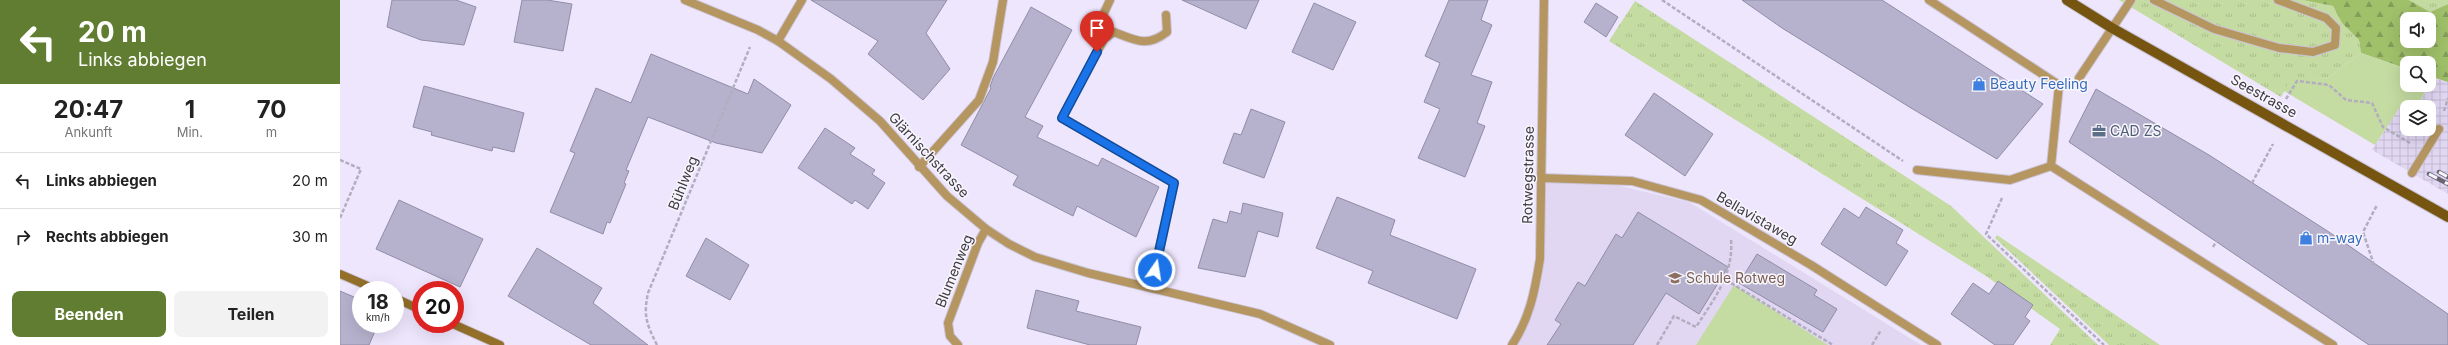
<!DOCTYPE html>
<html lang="de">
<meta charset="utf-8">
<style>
body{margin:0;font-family:Inter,sans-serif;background:#f2f2f2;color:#222;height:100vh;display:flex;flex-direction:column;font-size:15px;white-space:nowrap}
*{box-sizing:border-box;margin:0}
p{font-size:13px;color:#767676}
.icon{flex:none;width:22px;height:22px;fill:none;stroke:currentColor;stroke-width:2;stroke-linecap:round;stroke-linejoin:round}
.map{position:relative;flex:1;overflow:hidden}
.side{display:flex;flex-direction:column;background:#fff;width:340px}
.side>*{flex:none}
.hud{background:#617d31;color:#fff;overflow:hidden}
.fabs{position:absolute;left:2060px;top:12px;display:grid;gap:8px}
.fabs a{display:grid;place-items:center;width:36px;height:36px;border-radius:8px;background:#fff;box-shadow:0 4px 16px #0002;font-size:20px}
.speed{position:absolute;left:12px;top:281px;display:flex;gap:8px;font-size:20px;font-weight:700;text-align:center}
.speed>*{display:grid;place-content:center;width:52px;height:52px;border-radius:50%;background:#fff;box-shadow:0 4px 16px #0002;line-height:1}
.speed small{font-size:10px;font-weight:400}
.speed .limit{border:6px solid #d22;background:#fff;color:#111}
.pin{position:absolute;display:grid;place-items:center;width:34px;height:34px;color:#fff;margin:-41px -17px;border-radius:50% 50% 50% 0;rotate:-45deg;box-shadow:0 0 4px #0007}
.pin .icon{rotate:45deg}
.me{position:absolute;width:44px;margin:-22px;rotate:13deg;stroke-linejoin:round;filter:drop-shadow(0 0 3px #0008)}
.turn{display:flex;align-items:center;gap:14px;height:84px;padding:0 12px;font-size:18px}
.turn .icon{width:52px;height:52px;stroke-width:2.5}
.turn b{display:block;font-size:28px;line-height:34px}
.eta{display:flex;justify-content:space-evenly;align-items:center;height:68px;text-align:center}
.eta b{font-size:24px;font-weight:700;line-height:28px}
.primary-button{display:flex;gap:8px;margin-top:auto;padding:8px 12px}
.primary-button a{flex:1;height:46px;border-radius:8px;background:#617d31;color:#fff;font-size:16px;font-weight:700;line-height:46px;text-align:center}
.primary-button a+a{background:#f2f2f2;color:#222}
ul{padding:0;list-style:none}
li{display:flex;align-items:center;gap:12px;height:56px;padding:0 12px;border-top:1px solid #e0e0e0}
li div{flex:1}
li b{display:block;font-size:15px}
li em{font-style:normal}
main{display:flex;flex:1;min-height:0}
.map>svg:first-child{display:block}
</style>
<main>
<section class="side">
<div class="hud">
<div class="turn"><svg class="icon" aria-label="left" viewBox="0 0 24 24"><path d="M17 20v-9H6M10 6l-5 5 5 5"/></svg><div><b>20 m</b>Links abbiegen</div></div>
</div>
<div class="eta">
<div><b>20:47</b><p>Ankunft</p></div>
<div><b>1</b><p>Min.</p></div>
<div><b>70</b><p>m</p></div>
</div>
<ul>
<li><svg class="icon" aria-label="left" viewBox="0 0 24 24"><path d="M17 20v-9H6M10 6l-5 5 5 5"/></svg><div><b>Links abbiegen</b></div><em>20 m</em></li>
<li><svg class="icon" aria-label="right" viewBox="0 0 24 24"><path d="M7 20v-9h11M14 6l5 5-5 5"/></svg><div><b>Rechts abbiegen</b></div><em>30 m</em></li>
</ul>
<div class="primary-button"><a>Beenden</a><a>Teilen</a></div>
</section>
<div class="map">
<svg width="2108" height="345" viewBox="0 0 2108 345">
<defs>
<pattern id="industrial-grid" width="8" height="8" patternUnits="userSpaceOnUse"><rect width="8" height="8" fill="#e1d7f3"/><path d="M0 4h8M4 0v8" fill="none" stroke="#c2b9d2"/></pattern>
<pattern id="grass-tufts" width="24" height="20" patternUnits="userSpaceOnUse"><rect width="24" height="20" fill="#c4dba1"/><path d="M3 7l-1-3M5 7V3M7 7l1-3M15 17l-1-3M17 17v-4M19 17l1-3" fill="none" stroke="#a9bd8c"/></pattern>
<pattern id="forest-firs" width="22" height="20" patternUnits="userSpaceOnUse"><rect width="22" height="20" fill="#a0c06a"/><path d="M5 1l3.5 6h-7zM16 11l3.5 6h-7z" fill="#849d59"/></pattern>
</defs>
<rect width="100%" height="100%" fill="#eee6fd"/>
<path fill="#e1d7f3" d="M1206 181 1280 186 1349 202 1581 345H1172L1194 297 1201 182Z"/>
<path fill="url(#industrial-grid)" d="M2092 78 2108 82V194L2032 150 2062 103 2068 107 2067 129H2089V107H2078Z"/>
<path fill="url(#grass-tufts)" d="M1779 0H1963L1993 6 2002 23 2019 40 2021 53 1987 79 1952 78 1941 97Z
M2069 0H2108V4L2090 12Z
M1295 1 1611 206 1758 345H1710L1720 329 1646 276 1269 41Z
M1657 235 1820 345H1769L1655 238Z"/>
<path fill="url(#forest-firs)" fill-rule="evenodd" d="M1963 0H2069L2090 12 2108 4V82L2089 76V63H2067V69L2021 53 2019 40 2002 23 1993 6ZM2067 19H2089V41H2067Z"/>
<path fill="#c4dba1" d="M2021 53 2067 69V85H2088L2078 107H2069L2062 104 2035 145 1944 91 1952 77 1987 79Z
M1394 285 1488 345H1356Z"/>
<path fill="#b6b2ce" stroke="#908da8" d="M52 0H116L136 7 124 45 81 40 47 27Z
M182 0H207L232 4 223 51 174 42Z
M471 0H607L586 33 610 69 583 100 528 54 538 41Z
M842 0H919L906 29Z
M1109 0H1148L1141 20 1152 25 1131 75 1152 82 1137 123 1145 126 1125 177 1078 158 1100 109 1084 102 1100 63 1085 56Z
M1402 0H1542L1703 104 1657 159 1571 108 1442 28Z
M974 3 1016 22 993 70 952 52Z
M1256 3 1278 17 1266 37 1244 22Z
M691 7 732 30 685 117 703 126 697 137 758 166 762 158 819 187 796 237 737 206 733 216 673 185 678 176 621 145 651 88 650 87 653 78Z
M311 54 408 94 414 79 451 105 422 153 376 143 308 117 286 170 289 171 284 183 286 184 270 223 267 222 263 234 210 212 235 153 230 151 256 88 291 103Z
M84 86 184 113 174 152 153 147 152 151 91 135 92 132 73 127Z
M1756 89 1869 155 1989 232 2108 314V345H2029L1729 142Z
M1314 93 1373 134 1345 176 1285 135Z
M911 109 945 122 924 178 883 163 894 133 901 135Z
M485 128 515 148 510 154 535 170 532 174 545 183 528 209 515 200 512 204 458 168Z
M997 197 1055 220 1050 235 1136 269 1117 319 1028 283 1033 271 976 248Z
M59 200 143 239 120 287 36 249Z
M903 203 943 213 938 237 918 231 905 277 858 268 873 219 887 223 890 211 901 214Z
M1526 207 1563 230 1556 243 1568 251 1546 286 1481 244 1504 208 1519 218Z
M1298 212 1388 267 1359 314 1326 293 1293 345H1207L1221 324 1215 320 1238 282 1245 286 1276 234 1282 238Z
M366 238 409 265 390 300 346 276Z
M197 248 262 288 253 303 308 345H251L168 296Z
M1417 254 1477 290 1474 295 1497 309 1483 332 1399 283Z
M1658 281 1693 305 1685 317 1690 321 1673 345H1655L1611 314 1633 283 1649 294Z
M696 290 739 301 736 311 801 327 796 345H750L687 328Z
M0 291 21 300V324H38L29 345H0Z"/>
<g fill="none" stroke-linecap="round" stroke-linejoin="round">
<g stroke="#cbc4d8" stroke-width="10">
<path id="lane" d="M1589 0 1719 85 1711 166 1993 345
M1814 0 1874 29 1939 48 1973 52 1995 45 1996 28 1986 18 1938 0
M764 39 758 26 770 0
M438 41 462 0
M1739 78 1791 0
M579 167 639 100 653 62 663 0
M1577 170 1670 180 1711 166
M2072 173 2099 129
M1201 178 1292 181 1361 200 1471 265 1597 345
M811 287 834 183 722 118 764 39 774 32C795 40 807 48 827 32L826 15
M618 345 610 336 608 323 638 243 646 229"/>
</g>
<g stroke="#cbc4d8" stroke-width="10">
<path id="street" d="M345 0 418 30 438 41 491 79 540 121 607 196 646 229 669 244 695 257 748 273 920 314 990 345
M1172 345C1190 318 1195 290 1200 259L1204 0"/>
</g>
<g stroke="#cbc4d8" stroke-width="10">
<path id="secondary" d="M0 274 37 290
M55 298 81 310
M113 324 160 345"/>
</g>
<g stroke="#cbc4d8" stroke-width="12">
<path id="primary" d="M1727 0 1772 28 2108 217"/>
</g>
<path stroke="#b3adc0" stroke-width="2.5" stroke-dasharray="4 2" stroke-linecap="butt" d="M1322 0 1563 161
M1946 99 1957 81 1989 85 2006 100 2032 103 2043 127 2070 143
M2104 111 2108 98
M0 160 21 169 0 218
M1912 183 1933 144
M1662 198 1646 234 1764 345
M1873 247 1877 240
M2034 265 2023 232 2037 205
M1386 280 1493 345
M317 345C307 325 303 316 308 293L410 47
M1317 345 1334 316 1356 327C1374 299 1394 274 1391 239
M1532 345 1541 330"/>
<use href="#lane" stroke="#b59661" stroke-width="8"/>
<use href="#street" stroke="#b59661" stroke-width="8"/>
<use href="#secondary" stroke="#936f29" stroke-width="8"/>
<use href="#primary" stroke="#75550f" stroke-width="10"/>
<g stroke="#696472" stroke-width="4.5">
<path id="rail" d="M2099 172 2108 177
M2089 174 2108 184"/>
</g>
<use href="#rail" stroke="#f8f6fc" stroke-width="3" stroke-dasharray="9" stroke-linecap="butt"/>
</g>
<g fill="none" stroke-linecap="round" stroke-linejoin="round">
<g stroke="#114b97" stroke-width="10">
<path id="route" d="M757 52 722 118 834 183 815 270"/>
</g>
<use href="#route" stroke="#1a73e8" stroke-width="7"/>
</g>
<defs>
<g id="shop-bare" transform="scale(1.08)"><path d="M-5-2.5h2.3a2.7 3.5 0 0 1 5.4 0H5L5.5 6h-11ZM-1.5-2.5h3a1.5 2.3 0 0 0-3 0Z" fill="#3f7fe0" stroke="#f8f6fc" stroke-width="2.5" paint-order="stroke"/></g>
<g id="office-bare" transform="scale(1.08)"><path d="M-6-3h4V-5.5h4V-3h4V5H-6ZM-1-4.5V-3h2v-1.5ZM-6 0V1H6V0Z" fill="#5c6f8a" stroke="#f8f6fc" stroke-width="2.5" paint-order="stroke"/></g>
<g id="school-bare" transform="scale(1.08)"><path d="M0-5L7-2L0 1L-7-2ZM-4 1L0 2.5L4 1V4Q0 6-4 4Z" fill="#8d6e63" stroke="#f8f6fc" stroke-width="2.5" paint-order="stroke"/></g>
</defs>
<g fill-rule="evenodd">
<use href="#shop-bare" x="1639" y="84"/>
<use href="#office-bare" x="1759" y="131"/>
<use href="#shop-bare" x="1966" y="238"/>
<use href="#school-bare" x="1335" y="278"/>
</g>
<g text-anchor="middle" stroke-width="3" stroke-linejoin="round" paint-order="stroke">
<g font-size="14" fill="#366cbe" stroke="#f8f6fc" text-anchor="start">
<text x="1650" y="89">Beauty Feeling</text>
<text x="1977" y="243">m-way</text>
</g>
<g font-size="14" fill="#3f3b46" stroke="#f8f6fc">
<text transform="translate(1924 96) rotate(29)" y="5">Seestrasse</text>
<text transform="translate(589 155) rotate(47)" y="5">Glärnischstrasse</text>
<text transform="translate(1188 175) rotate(-89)" y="5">Rotwegstrasse</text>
<text transform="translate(343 183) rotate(-68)" y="5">Bühlweg</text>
<text transform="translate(1417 218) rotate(30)" y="5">Bellavistaweg</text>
<text transform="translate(614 271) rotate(-68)" y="5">Blumenweg</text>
</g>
<g font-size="14" fill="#4e5e75" stroke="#f8f6fc" text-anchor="start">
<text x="1770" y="136">CAD ZS</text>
</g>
<g font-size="14" fill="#785e54" stroke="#f8f6fc" text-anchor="start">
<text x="1346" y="283">Schule Rotweg</text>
</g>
</g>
</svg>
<div class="fabs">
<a><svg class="icon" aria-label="sound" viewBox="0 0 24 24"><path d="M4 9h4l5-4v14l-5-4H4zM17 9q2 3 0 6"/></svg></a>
<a><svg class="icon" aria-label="search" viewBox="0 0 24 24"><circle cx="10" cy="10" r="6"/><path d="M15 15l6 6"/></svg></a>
<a><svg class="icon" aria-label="layers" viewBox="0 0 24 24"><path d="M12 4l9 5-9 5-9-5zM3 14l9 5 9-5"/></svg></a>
</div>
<div class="speed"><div>18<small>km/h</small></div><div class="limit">20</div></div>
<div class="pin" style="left:757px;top:52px;background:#d93025"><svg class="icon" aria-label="arrive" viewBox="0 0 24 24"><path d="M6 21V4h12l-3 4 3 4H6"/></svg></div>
<svg class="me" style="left:815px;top:270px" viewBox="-20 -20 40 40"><circle r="17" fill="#1a73e8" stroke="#fff" stroke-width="3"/><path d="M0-11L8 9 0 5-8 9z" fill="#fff"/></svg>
</div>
</main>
